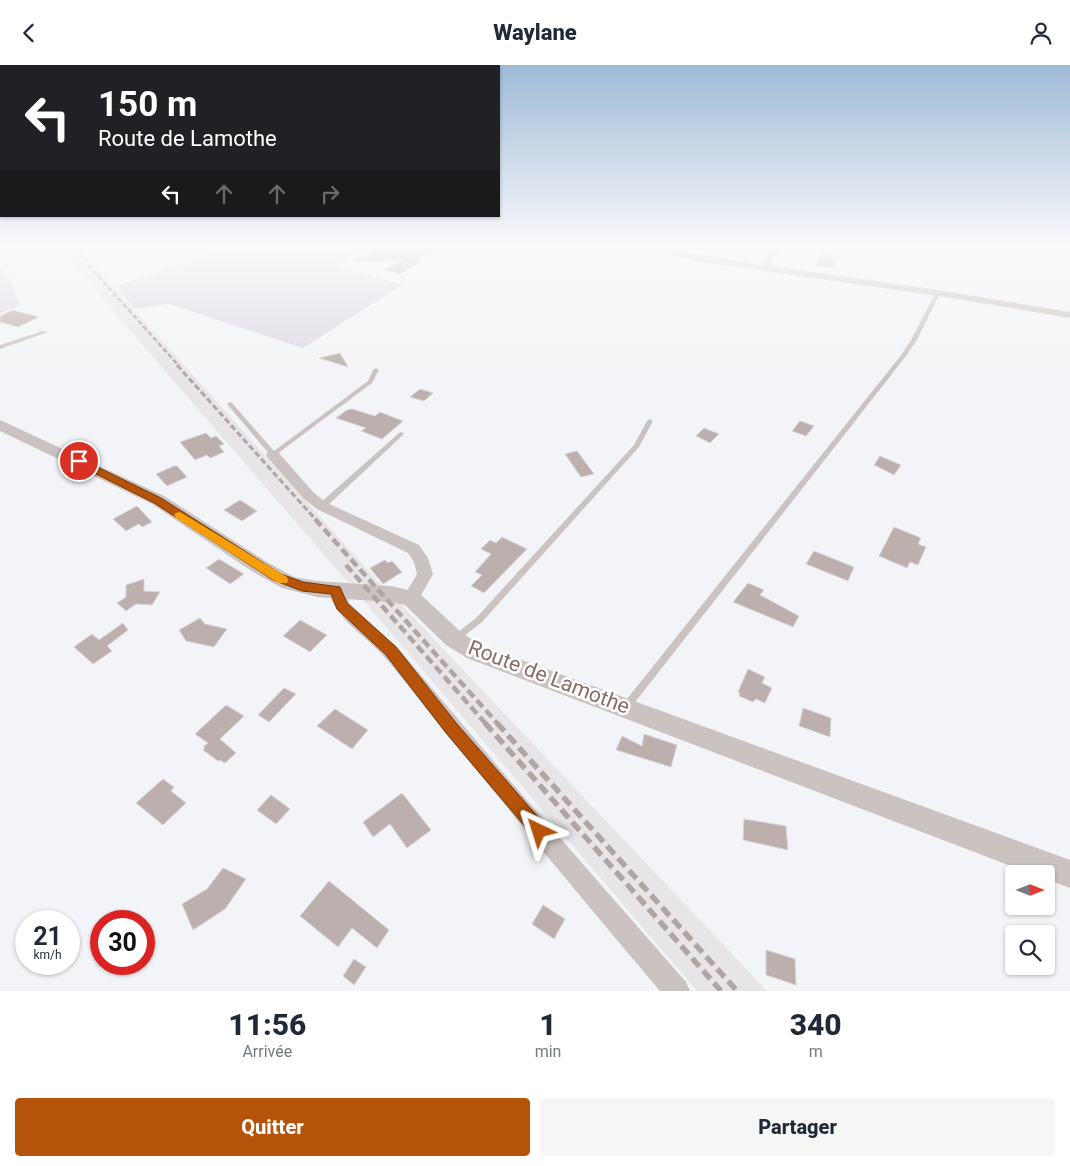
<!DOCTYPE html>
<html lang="fr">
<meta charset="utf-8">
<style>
body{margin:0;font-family:Roboto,sans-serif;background:#f6f6f7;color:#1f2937;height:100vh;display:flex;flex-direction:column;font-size:19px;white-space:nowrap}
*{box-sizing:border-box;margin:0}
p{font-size:16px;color:#747a83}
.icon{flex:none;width:28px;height:28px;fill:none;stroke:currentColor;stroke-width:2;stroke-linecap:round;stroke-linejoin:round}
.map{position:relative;height:926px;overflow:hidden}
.sheet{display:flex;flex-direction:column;background:#fff;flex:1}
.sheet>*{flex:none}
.guide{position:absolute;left:0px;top:0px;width:500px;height:152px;box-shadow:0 1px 4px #0004;background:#202124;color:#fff;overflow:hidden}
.needle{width:32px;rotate:90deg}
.buttons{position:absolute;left:1005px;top:800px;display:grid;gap:10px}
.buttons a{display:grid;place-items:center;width:50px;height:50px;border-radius:5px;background:#fff;box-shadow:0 1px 4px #0004;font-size:25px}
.speed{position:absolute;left:15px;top:845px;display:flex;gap:10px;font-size:25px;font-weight:700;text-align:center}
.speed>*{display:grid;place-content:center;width:65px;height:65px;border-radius:50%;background:#fff;box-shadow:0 1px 4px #0004;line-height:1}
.speed small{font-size:12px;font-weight:400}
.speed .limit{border:8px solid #d22;background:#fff;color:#111}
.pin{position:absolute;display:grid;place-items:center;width:42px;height:42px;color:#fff;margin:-21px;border:2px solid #fff;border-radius:50%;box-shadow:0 1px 5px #0007}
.me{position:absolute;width:55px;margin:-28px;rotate:319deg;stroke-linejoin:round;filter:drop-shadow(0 0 4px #0008)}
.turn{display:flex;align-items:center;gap:18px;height:105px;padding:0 15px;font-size:22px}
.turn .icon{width:65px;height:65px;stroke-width:2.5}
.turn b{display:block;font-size:35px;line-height:42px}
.lanes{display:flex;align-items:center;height:48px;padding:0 15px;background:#0003;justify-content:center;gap:25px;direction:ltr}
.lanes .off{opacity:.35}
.eta{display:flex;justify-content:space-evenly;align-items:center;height:85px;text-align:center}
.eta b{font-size:30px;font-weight:800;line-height:35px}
.action{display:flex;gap:10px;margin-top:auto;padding:10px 15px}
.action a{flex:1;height:58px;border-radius:5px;background:#b45309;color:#fff;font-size:20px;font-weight:800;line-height:58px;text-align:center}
.action a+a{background:#f6f6f7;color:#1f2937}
header{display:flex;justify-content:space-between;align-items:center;height:65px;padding:0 15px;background:#fff;font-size:22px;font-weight:800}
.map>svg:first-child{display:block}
</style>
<header><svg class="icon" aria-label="back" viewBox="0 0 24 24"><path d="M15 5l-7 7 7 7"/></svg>Waylane<svg class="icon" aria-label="person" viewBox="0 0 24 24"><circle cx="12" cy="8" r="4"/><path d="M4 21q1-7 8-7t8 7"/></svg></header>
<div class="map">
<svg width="1070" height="926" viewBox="0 0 1070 926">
<rect width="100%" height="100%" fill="#f3f4f7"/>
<path fill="#e7e5e8" d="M59 183H79L383 522 351 521Z
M362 534H396L767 926H697Z"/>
<path fill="#ded9e4" d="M233 183H329L353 189 336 200 402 220 303 283 169 239 135 244 115 221Z
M0 201 11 217 20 240 0 248Z"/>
<path fill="#bcafad" stroke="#d6d6d9" d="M380 183H436L419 194H413L422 196 400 209 384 205 403 195 352 197Z
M820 189 836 192 833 203 816 201Z
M13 245 39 252 18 262 0 257V251Z
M340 288 348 302 319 293Z
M420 324 433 328 424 336 410 332Z
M352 344 375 351 380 347 403 356 382 374 361 366 366 363 336 353 347 345Z
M800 356 814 361 806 371 792 366Z
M704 363 719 369 710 378 696 371Z
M206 368 211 373 216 371 224 379 219 381 224 387 210 393 207 390 195 395 180 377Z
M577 386 594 409 581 412 565 389Z
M880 391 901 400 894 410 874 400Z
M174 401H177L187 412 167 421 156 409Z
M240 435 257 446 242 456 224 445Z
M137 441 152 457 142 462 139 459 126 466 113 454Z
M894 462 921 473 918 479 926 482 918 500 910 497 907 503 879 491Z
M502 472 527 484 484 528 471 521 482 510 475 507 491 489 481 484 490 475 496 478Z
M814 486 854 502 848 516 806 499Z
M219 494 244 509 230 519 206 503Z
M385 495 388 498 392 496 402 507 383 519 370 503Z
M144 514V526L160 527 152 540 136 539 126 546 117 538 126 532V520Z
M748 518 764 525 760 530 799 551 793 562 733 537Z
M200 553 205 559 227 564 214 582 186 576 179 565Z
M300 555 327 570 310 587 283 571Z
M123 558 128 565 107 581 112 586 93 599 74 582 92 569 99 575Z
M748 604 765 612 762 618 772 623 765 638 756 634 753 637 739 631 740 628 738 627Z
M284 623 296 629 269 657 258 650Z
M226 640 244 651 220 674 236 688 225 698 220 695 218 696 203 685 205 683 203 682 208 678 195 669Z
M803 643 831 653 830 672 799 661Z
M335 644 368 665 352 684 317 661Z
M644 669 677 680 671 702 616 685 622 671 642 681Z
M163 714 174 722 171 726 186 738 163 760 136 738Z
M402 728 431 765 407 783 390 759 373 772 363 757Z
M271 730 290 744 276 759 257 745Z
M744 754 786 761 788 785 743 775Z
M223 803 246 814 225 844 193 865 182 839 207 824Z
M329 816 389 865 377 883 352 863 338 882 300 851Z
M543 840 565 854 554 874 532 859Z
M766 885 795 894 796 920 766 910Z
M354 894 366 902 354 920 343 911Z"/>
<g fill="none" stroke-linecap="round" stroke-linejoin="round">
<path fill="#cac3c1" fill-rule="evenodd" d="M936 227 940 228 917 275 906 291 629 645 626 646 623 645 621 642 623 639 902 289 911 275Z
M43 266 48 267 0 284V280Z
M376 303 379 305 372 318 273 392 271 391 227 339 230 337 232 338 274 386 368 316 373 305Z
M650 354 653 356 639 382 482 557 459 575 456 576 453 575 452 573 453 571 476 553 634 380 647 356Z
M401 367 403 368 404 369 403 370 325 443H319L318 441 319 439 399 368Z"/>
<path fill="#cac3c1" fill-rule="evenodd" d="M644 183H662L761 200 773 183H781L770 201 938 225 1070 247V253L938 231 695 196Z
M273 386 278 387 314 428 327 438 419 480 428 493 433 509 417 537 411 539 405 537 403 533 417 509 414 497 408 488 317 444 304 434 268 393 266 390 268 387Z
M336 519 342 521 350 539 399 584 505 710 686 917 690 926H660C568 817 477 707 388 596 368 571 337 558 328 525L330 521Z"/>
<path fill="#cac3c1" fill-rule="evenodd" d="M0 355 164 431 267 497 294 512 317 516 390 521 418 527 462 568 483 581 1070 795V823L1046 814V809H1032L467 593 446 580 405 540 390 537 317 532 282 523 253 507 152 439 0 366Z"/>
<path stroke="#b0a5a2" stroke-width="2.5" stroke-dasharray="5 2.5" stroke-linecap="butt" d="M73 183 179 301"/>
<path stroke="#b0a5a2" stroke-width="3" stroke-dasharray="6 3" stroke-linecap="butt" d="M177 300 317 456"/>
<path stroke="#b0a5a2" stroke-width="4.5" stroke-dasharray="9 4.5" stroke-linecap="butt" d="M315 454 498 659
M346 500 486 659"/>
<path stroke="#b0a5a2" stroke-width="5.5" stroke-dasharray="11 5.5" stroke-linecap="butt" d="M485 658 721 926
M497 658 737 926"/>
</g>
<linearGradient id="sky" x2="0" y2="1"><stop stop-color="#9fbad8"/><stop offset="0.58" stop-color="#fafafb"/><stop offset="1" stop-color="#fafafb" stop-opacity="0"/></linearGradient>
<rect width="1070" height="313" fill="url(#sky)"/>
<path fill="#b45309" stroke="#753606" d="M79 393 161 433 281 509 303 517 340 522 347 538 396 582 457 659 545 760 548 766 545 771 539 774 533 771 446 668 386 590 337 544 331 529 302 526 273 515 154 438 76 399 74 396Z"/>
<path fill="#f59e0b" d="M180 447 287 512 288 515 287 518H278L176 453 174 450 176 448Z"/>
<g text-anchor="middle" stroke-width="5" stroke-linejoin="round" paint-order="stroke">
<g font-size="21" fill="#886c63" stroke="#fff">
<text transform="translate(549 612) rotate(21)" y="7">Route de Lamothe</text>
</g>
</g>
</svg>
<div class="buttons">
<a><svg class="needle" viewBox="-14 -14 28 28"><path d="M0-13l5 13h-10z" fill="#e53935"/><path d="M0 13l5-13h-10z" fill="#747a83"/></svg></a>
<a><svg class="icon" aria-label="search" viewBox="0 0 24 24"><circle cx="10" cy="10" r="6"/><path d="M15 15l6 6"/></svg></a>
</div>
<div class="speed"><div>21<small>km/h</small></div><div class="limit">30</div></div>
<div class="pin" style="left:79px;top:396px;background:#d93025"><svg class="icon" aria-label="arrive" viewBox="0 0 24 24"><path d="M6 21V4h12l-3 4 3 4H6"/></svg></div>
<svg class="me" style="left:539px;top:766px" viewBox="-20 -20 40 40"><path d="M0-17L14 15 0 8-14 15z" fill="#b45309" stroke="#fff" stroke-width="4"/></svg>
<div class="guide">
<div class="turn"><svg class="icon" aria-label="left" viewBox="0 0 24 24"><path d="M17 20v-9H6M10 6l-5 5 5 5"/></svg><div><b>150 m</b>Route de Lamothe</div></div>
<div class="lanes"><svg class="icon" aria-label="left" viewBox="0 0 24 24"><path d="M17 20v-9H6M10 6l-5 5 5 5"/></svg><svg class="icon off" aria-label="ahead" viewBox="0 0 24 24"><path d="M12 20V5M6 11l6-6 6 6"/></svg><svg class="icon off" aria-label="ahead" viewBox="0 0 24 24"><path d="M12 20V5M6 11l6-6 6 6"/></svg><svg class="icon off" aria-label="right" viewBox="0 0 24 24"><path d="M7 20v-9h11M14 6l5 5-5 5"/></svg></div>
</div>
</div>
<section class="sheet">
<div class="eta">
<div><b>11:56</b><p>Arrivée</p></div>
<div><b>1</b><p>min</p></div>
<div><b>340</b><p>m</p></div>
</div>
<div class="action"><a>Quitter</a><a>Partager</a></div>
</section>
